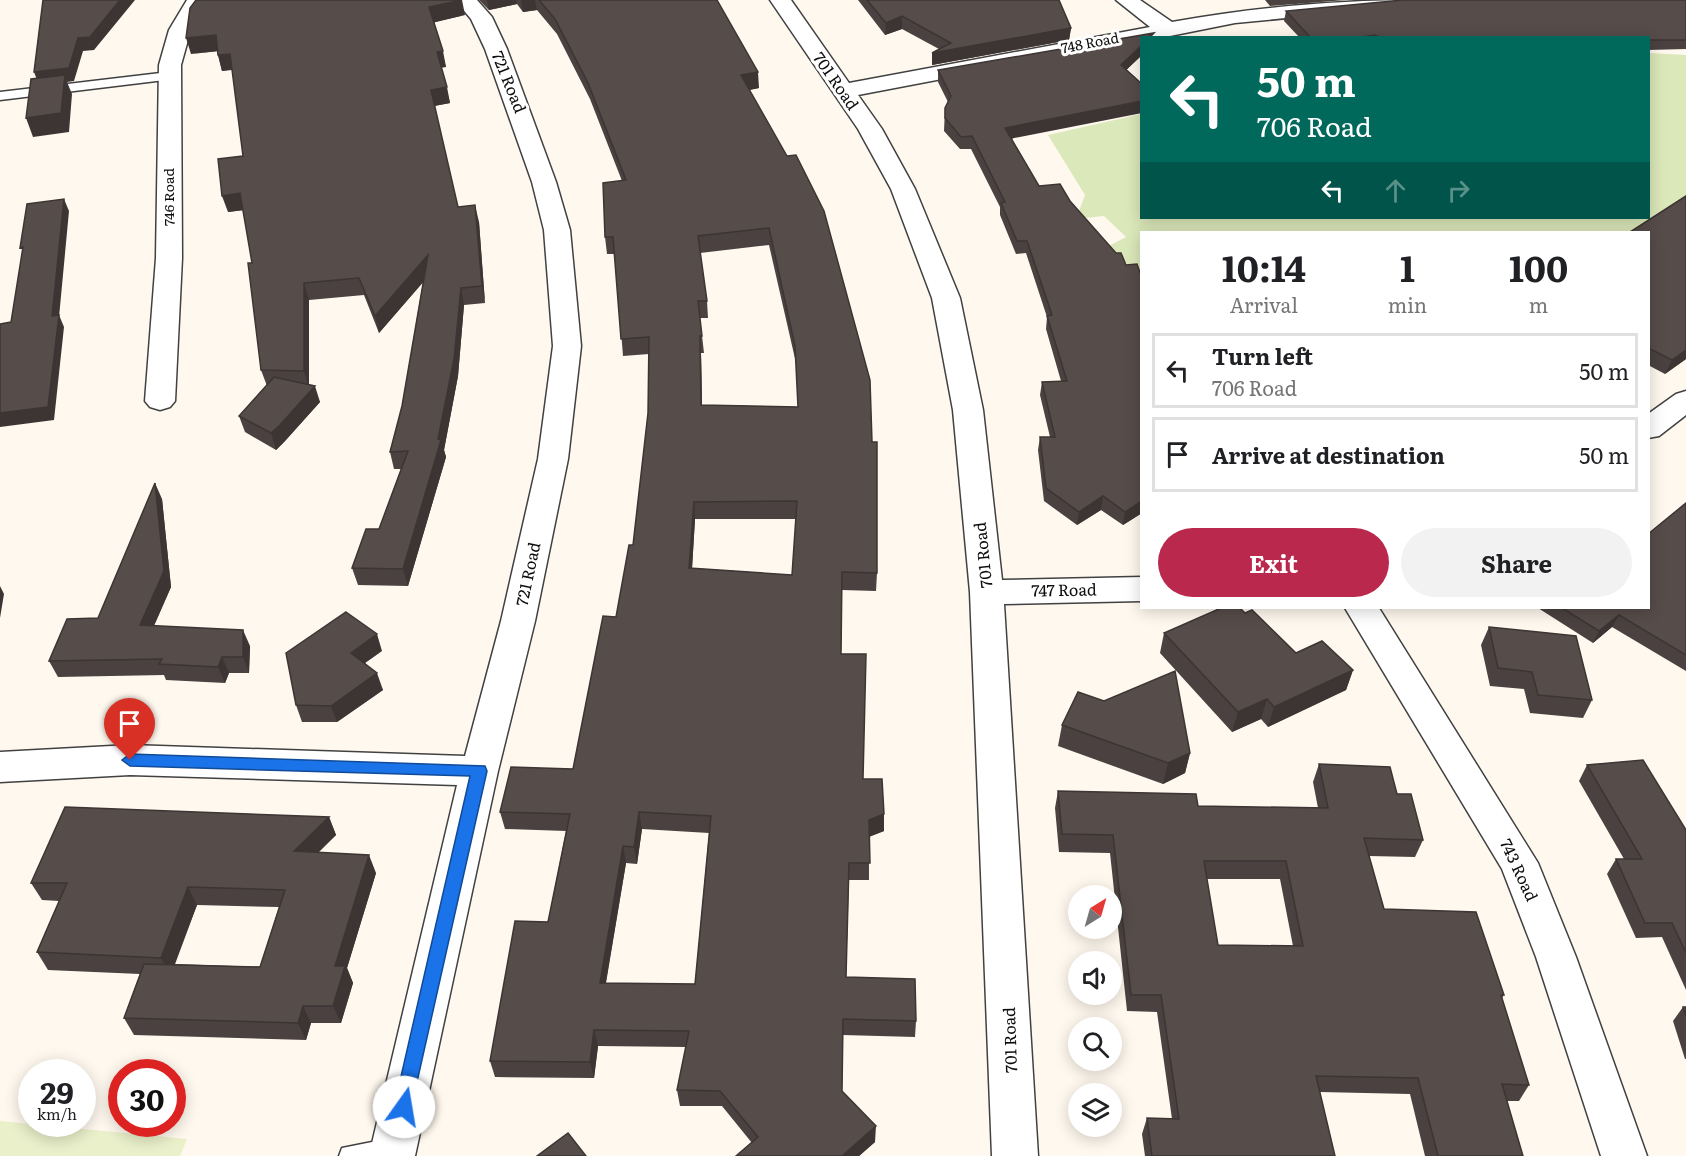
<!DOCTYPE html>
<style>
body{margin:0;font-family:Literata,serif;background:#f2f2f2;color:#202124;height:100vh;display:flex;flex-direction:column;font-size:22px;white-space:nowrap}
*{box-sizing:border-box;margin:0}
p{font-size:20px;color:#757577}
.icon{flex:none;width:33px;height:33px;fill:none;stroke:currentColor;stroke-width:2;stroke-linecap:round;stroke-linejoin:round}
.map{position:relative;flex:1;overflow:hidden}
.details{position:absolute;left:1140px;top:231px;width:510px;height:378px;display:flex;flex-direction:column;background:#fff;border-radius:0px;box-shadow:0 3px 15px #0003}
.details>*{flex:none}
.top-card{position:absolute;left:1140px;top:36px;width:510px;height:183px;border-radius:0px;box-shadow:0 3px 15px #0003;background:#00695c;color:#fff;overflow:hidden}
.needle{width:39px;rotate:37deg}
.controls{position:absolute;left:1068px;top:885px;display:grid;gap:12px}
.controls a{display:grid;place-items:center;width:54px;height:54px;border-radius:50%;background:#fff;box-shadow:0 3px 15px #0003;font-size:30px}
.speed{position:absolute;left:18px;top:1059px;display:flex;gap:12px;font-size:30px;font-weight:700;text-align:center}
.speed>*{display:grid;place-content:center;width:78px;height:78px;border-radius:50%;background:#fff;box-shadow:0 3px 15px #0003;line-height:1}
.speed small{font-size:15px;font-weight:400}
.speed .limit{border:9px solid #d22;background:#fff;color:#111}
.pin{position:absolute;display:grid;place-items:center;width:51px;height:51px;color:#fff;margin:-62px -26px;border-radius:50% 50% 50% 0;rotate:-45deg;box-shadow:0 0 6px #0007}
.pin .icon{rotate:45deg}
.me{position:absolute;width:66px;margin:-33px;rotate:13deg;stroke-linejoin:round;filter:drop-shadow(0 0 4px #0008)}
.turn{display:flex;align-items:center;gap:21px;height:126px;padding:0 18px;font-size:27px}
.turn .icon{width:78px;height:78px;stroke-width:2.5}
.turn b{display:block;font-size:42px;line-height:51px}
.lanes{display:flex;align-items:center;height:57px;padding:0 18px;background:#0003;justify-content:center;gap:30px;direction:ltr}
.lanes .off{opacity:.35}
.eta{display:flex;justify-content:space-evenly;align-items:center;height:102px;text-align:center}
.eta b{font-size:36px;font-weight:700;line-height:42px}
.action{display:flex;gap:12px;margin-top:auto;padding:12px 18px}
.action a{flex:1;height:69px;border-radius:36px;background:#bb284d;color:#fff;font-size:24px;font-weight:700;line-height:69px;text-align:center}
.action a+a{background:#f2f2f2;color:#202124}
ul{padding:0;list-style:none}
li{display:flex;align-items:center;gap:18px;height:75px;margin:0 12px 9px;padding:0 6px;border:3px solid #e0e0e0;border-radius:0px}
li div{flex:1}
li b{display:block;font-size:22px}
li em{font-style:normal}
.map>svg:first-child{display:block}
</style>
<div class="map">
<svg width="1686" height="1156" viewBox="0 0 1686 1156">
<rect width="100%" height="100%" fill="#fff8ee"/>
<path fill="#dbe8b9" d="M1649 53 1686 55V197L1632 232H1142L1141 272 1103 249 1126 237 1104 216 1076 219 1085 195 1048 135 1141 114 1142 218H1648Z"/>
<path fill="#eaf0ca" d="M0 1121 187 1139 180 1156H0Z"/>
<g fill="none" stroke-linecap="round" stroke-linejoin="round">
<g stroke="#414141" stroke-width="3">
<path id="service" d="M169 72 173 73V79L0 100V92Z
M392 1138 401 1142 404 1150 402 1156H339L342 1148Z"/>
</g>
<g stroke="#414141" stroke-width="3">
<path id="minor" d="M187 0H209L193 22 181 65 182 258 175 401 170 407 160 410 150 407 145 401 156 258 159 65 169 30Z
M455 0H477L492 17 507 49 556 182 570 230 581 346 568 459 535 621 498 771 415 1156H369L457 785 130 775 0 782V752L130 745 465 756 501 621 538 459 553 346 544 230 532 182 485 49 471 19Z
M770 0H791L849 83 1150 27 1116 0H1140L1172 22C1255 7 1337 0 1421 0L1418 4 1411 6 1235 23 1160 38H1142V41L858 95 882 129 915 189 960 298 983 410 1002 580 1142 577V601L1004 604 1038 1156H992L970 592 953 410 932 298 891 189 858 129Z
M1686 391V415L1659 436 1648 438V414L1676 394Z
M1345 608H1379L1538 863 1576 957 1647 1156H1601L1536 957 1502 869Z"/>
</g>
<use href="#service" fill="#fff" fill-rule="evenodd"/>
<use href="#minor" fill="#fff" fill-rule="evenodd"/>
</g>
<path fill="#4a4140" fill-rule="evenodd" d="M479 0H717L759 88 750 90 877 573 876 591 842 590 841 654 863 779 884 814V831L869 837V880H849L846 977 916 1021 915 1037 843 1035 842 1092 875 1142 859 1156H736L752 1143 722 1106H680L677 1090 686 1047 598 1046 594 1078 495 1077 490 1061 548 922 566 831 505 829 500 812 573 769 616 617 633 545 648 413 649 354 623 356 615 254H607L605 237 622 181 590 99 557 34 537 10 523 12 517 4 489 10ZM769 245 796 363 798 407 702 405 701 353H704L700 318H708L707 301 700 253ZM695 519H796L792 575 692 568ZM642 829 709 833 695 984 606 983 626 863 637 864Z
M858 0H1059L1071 28 1069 40 932 65V53L939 49 902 29 885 35Z
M1265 0H1346L1270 6Z
M1686 0V49L1648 50V38H1300L1284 21 1286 11Z
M465 15 434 22 446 67H441L450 103 434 106 458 207 479 222 485 303 464 305 458 376 444 450 446 457 408 586 358 585 352 568 379 529 401 469H394L390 452 402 406 423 282 379 333 364 295 309 300V385L320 402 285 441 276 450 245 432 239 416 267 386 261 370 252 263 243 210 228 212 243 156 232 70 222 71 217 51 191 54Z
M1142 55 1126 70 1012 139 1039 186 1070 201 1126 265 1142 278V513L1123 525 1101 510 1077 525 1044 501 1038 450 1040 437H1050L1040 395 1042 382 1061 381 1046 329 1047 317 1026 253 1016 254 1000 215V207L971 149H960L944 131 945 108 948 102 938 82V70Z
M1648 232 1686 359 1665 374 1648 365Z
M162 499 171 587 154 626 250 646 249 673H229L225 683 166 680 164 675 58 677 49 661 98 618Z
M1686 503V671L1612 627 1593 643 1538 608H1648Z
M1245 613 1296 653 1353 670 1346 690 1268 727 1261 719 1232 732 1160 653 1164 633Z
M1489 627 1592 700 1583 718 1530 713 1524 689 1490 686 1481 645Z
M382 651 365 663 383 690 337 722H302L296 705Z
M1062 725 1190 753 1185 773 1163 784 1058 746Z
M1319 764 1397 794 1423 840 1415 857 1369 856 1384 909 1504 995 1502 998 1529 1085 1519 1101H1507L1523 1156H1425L1410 1094 1320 1092 1335 1156H1145L1142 1134 1147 1118 1172 1119 1157 1012 1127 1011 1110 853 1059 852 1055 808 1058 791 1198 806 1318 808 1313 782ZM1207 879H1280L1293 946 1218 945Z
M1587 765 1686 830V990L1662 937 1636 938 1607 874 1616 859H1624L1579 781Z
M329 817 336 835 318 852 376 873 347 968 353 983 341 1023H311L306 1040 134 1035 124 1018 140 974 48 970 37 952 59 901 42 900 31 883ZM197 905 279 907 260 967 174 964Z
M1683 1007H1686V1059H1685L1673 1021Z"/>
<path fill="#3c3534" d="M120 0H135L94 50 83 51 74 81 67 82 72 94 69 132 33 137 26 118 39 85 34 72 78 38Z
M462 0 465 15 432 23 429 7Z
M487 0H516L517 4 489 10Z
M521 0H535L537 10 523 12Z
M902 16V29L885 35 886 23Z
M1071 28 1069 40 932 65V53Z
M216 35 220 51 191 54 186 38Z
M1375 35V38H1355Z
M1142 45V55L1119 77 1121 65Z
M443 51 446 67 440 68 437 52Z
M230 54 235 69 222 71 218 55Z
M758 72 759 88 742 91 741 75Z
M447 87 450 103 434 106 431 90Z
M1142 101V113L1004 140 1005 128Z
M240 193 245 210 228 212 222 196Z
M64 199 69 211 58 328 52 316Z
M475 205 479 222 485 303 482 286Z
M428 255 432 272 379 333 375 316Z
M304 283 309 300V388L304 371Z
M461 288 464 305 458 376 444 450 446 457 408 586 403 569 438 439Z
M59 315 64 327 54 420 0 427V413Z
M700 336 701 353 702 422 701 405Z
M1686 350V359L1665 374 1672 360Z
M315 386 320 402 285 441 276 450 271 433Z
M155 483 162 499 171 587 147 641 140 625Z
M1103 496 1101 510 1077 525 1079 512Z
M1142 501V513L1123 525 1125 512Z
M694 502 695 519 691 586 689 568Z
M0 586 4 594 0 618Z
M1619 615 1612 627 1593 643 1599 631Z
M243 630 250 646 249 673 243 657Z
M377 634 382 651 356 669 351 653Z
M222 657 229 673 225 683 218 667Z
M1353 670 1346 690 1268 727 1274 707Z
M377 673 383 690 337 722 331 706Z
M1267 699 1261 719 1232 732 1238 712Z
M1190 753 1185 773 1163 784 1168 763Z
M639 812 642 829 637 864 634 847Z
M884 814V831L868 837 869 820Z
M329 817 336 835 302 869 294 851Z
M623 846 626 863 603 999 600 983Z
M369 855 376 873 347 968 353 983 341 1023 333 1006 335 966Z
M188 887 197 905 171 975 161 958Z
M303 1006 311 1023 306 1040 298 1023Z
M594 1030 598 1046 594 1078 590 1062Z
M876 1126 875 1142 859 1156H842Z"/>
<path fill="#564c4a" stroke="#3c3534" stroke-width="1.5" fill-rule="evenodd" d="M43 0H120L90 37 78 38 69 68 34 72Z
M196 0H462L429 7 443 51 437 52 447 87 431 90 458 207 475 205 482 286 461 288 454 359 438 439 441 440 403 569 352 568 366 529H379L408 451 390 452 402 406 428 255 375 316 359 278 304 283V371L261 370 248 263H252L240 193 222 196 218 159 243 156 230 54 218 55 216 35 186 38 190 8Z
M539 0H717L758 72 741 75 787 156 796 155 824 211 870 380 872 442H877V573L842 572 841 654H866L863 779H882L884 814 869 820 870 863H849L846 977 915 979 916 1021 843 1019 842 1091 876 1126 842 1156H736L758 1137 720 1091 677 1090 689 1031 594 1030 590 1062 490 1061 515 921 548 922 570 814 500 812 511 767 573 769 603 616 616 617 629 545H633L648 413 649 337 621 339 613 237H605L603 183 626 180 588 83 555 19ZM769 228 795 346 798 407 701 405 700 336H702L698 301H707L698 236ZM797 501 792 575 689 568 694 502ZM639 812 711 816 695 984 600 983 623 846 634 847Z
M867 0H1059L1071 28 932 53 951 43 902 16 886 23Z
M1403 0H1686V40H1648V38H1381L1375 35 1355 38H1311L1286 11Z
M1154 33 1149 38H1142V45L1121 65 1142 84V101L1005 128 1039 186 1060 184 1070 201 1116 253H1121L1126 265 1137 264 1142 278V501L1125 512 1103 496 1079 512 1046 488 1040 437H1055L1042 382 1067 381 1047 316 1052 315 1027 241H1017L1001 203 1005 202 972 136 961 137 945 118V108L951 96 938 70Z
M65 75 61 113 26 118 31 79Z
M1686 196V350L1672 360 1648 348V232H1630Z
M64 199 52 316 59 315 48 407 0 413V324L11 322 23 247 20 248 27 204Z
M274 377 315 386 280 425 271 433 239 416Z
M155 483 164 571 140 625 243 630V657H222L218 667 159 664 162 659 49 661 67 619 98 618Z
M1686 503V655L1619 615 1599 631 1562 608H1648V534Z
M1221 608H1240L1245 613 1252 610 1296 653 1322 641 1353 670 1274 707 1267 699 1238 712 1164 633Z
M346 612 377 634 351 653 377 673 331 706 296 705 286 653Z
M1489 627 1576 636 1592 700 1538 695 1532 672 1498 668Z
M1175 671 1190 753 1168 763 1062 725 1078 692 1104 701Z
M1643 760 1686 830V953L1672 923H1645L1616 859H1642L1587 765Z
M1319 764 1390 767 1397 794H1411L1423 840 1364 838 1384 909 1476 912 1504 995H1501L1529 1085 1502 1084 1523 1156H1438L1418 1078 1316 1076 1335 1156H1152L1147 1118 1179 1119 1161 995H1131L1113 835 1062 834 1058 791 1196 794 1198 806 1328 808ZM1204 861H1286L1303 946 1218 945Z
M65 807 329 817 294 851 369 855 335 966H345L333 1006H303L298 1023 124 1018 144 964 260 967 285 890 188 887 161 958 37 952 67 883H31Z
M1683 1007H1686V1016Z
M568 1133 586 1156H537Z"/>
<path fill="#1a73e8" stroke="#114b97" stroke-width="1.5" d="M130 754 485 766 487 771 410 1113 404 1116 397 1113 394 1107 470 776 130 766 122 760Z"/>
<g text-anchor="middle" stroke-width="6" stroke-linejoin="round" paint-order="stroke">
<g font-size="14" fill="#0e0e0e" stroke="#fff">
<text transform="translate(1090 43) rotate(-11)" y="5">748 Road</text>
<text transform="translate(169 197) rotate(-90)" y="5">746 Road</text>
</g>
<g font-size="16" fill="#0e0e0e" stroke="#fff">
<text transform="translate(836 81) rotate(55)" y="6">701 Road</text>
<text transform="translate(509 82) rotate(68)" y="6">721 Road</text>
<text transform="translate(983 555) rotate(-96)" y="6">701 Road</text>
<text transform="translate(528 574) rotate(-78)" y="6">721 Road</text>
<text transform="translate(1064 590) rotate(-1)" y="6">747 Road</text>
<text transform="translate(1519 870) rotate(65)" y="6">743 Road</text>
<text transform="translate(1010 1040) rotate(-92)" y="6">701 Road</text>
</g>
</g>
</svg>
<div class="controls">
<a><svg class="needle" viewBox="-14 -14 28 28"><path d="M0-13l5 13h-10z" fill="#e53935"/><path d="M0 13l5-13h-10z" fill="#757577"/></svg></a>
<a><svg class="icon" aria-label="sound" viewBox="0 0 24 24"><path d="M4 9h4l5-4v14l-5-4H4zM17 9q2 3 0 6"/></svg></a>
<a><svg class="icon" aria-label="search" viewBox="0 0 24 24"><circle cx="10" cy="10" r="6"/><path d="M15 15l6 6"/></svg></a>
<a><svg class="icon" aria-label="layers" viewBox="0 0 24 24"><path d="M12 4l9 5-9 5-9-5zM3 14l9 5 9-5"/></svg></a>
</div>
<div class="speed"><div>29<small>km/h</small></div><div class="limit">30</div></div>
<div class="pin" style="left:130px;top:760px;background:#d93025"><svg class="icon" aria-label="arrive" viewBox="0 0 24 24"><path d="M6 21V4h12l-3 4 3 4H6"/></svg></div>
<svg class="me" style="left:404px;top:1107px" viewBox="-20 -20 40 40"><circle r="19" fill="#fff"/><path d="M0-13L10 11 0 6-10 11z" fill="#1a73e8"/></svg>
<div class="top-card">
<div class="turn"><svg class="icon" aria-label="left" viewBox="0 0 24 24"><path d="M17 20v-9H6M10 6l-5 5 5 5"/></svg><div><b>50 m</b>706 Road</div></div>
<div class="lanes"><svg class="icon" aria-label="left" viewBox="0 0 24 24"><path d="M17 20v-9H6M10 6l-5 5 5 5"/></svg><svg class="icon off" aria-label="ahead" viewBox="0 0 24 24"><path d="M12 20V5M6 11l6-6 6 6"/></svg><svg class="icon off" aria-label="right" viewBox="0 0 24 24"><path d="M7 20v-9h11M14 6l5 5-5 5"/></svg></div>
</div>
<section class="details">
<div class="eta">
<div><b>10:14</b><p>Arrival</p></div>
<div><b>1</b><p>min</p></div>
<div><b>100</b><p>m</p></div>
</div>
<ul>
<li><svg class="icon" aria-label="left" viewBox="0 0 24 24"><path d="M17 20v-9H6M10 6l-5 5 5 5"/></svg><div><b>Turn left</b><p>706 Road</p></div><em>50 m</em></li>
<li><svg class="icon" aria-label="arrive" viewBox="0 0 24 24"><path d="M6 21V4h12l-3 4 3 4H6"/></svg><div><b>Arrive at destination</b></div><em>50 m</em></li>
</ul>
<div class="action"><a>Exit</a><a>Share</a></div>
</section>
</div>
